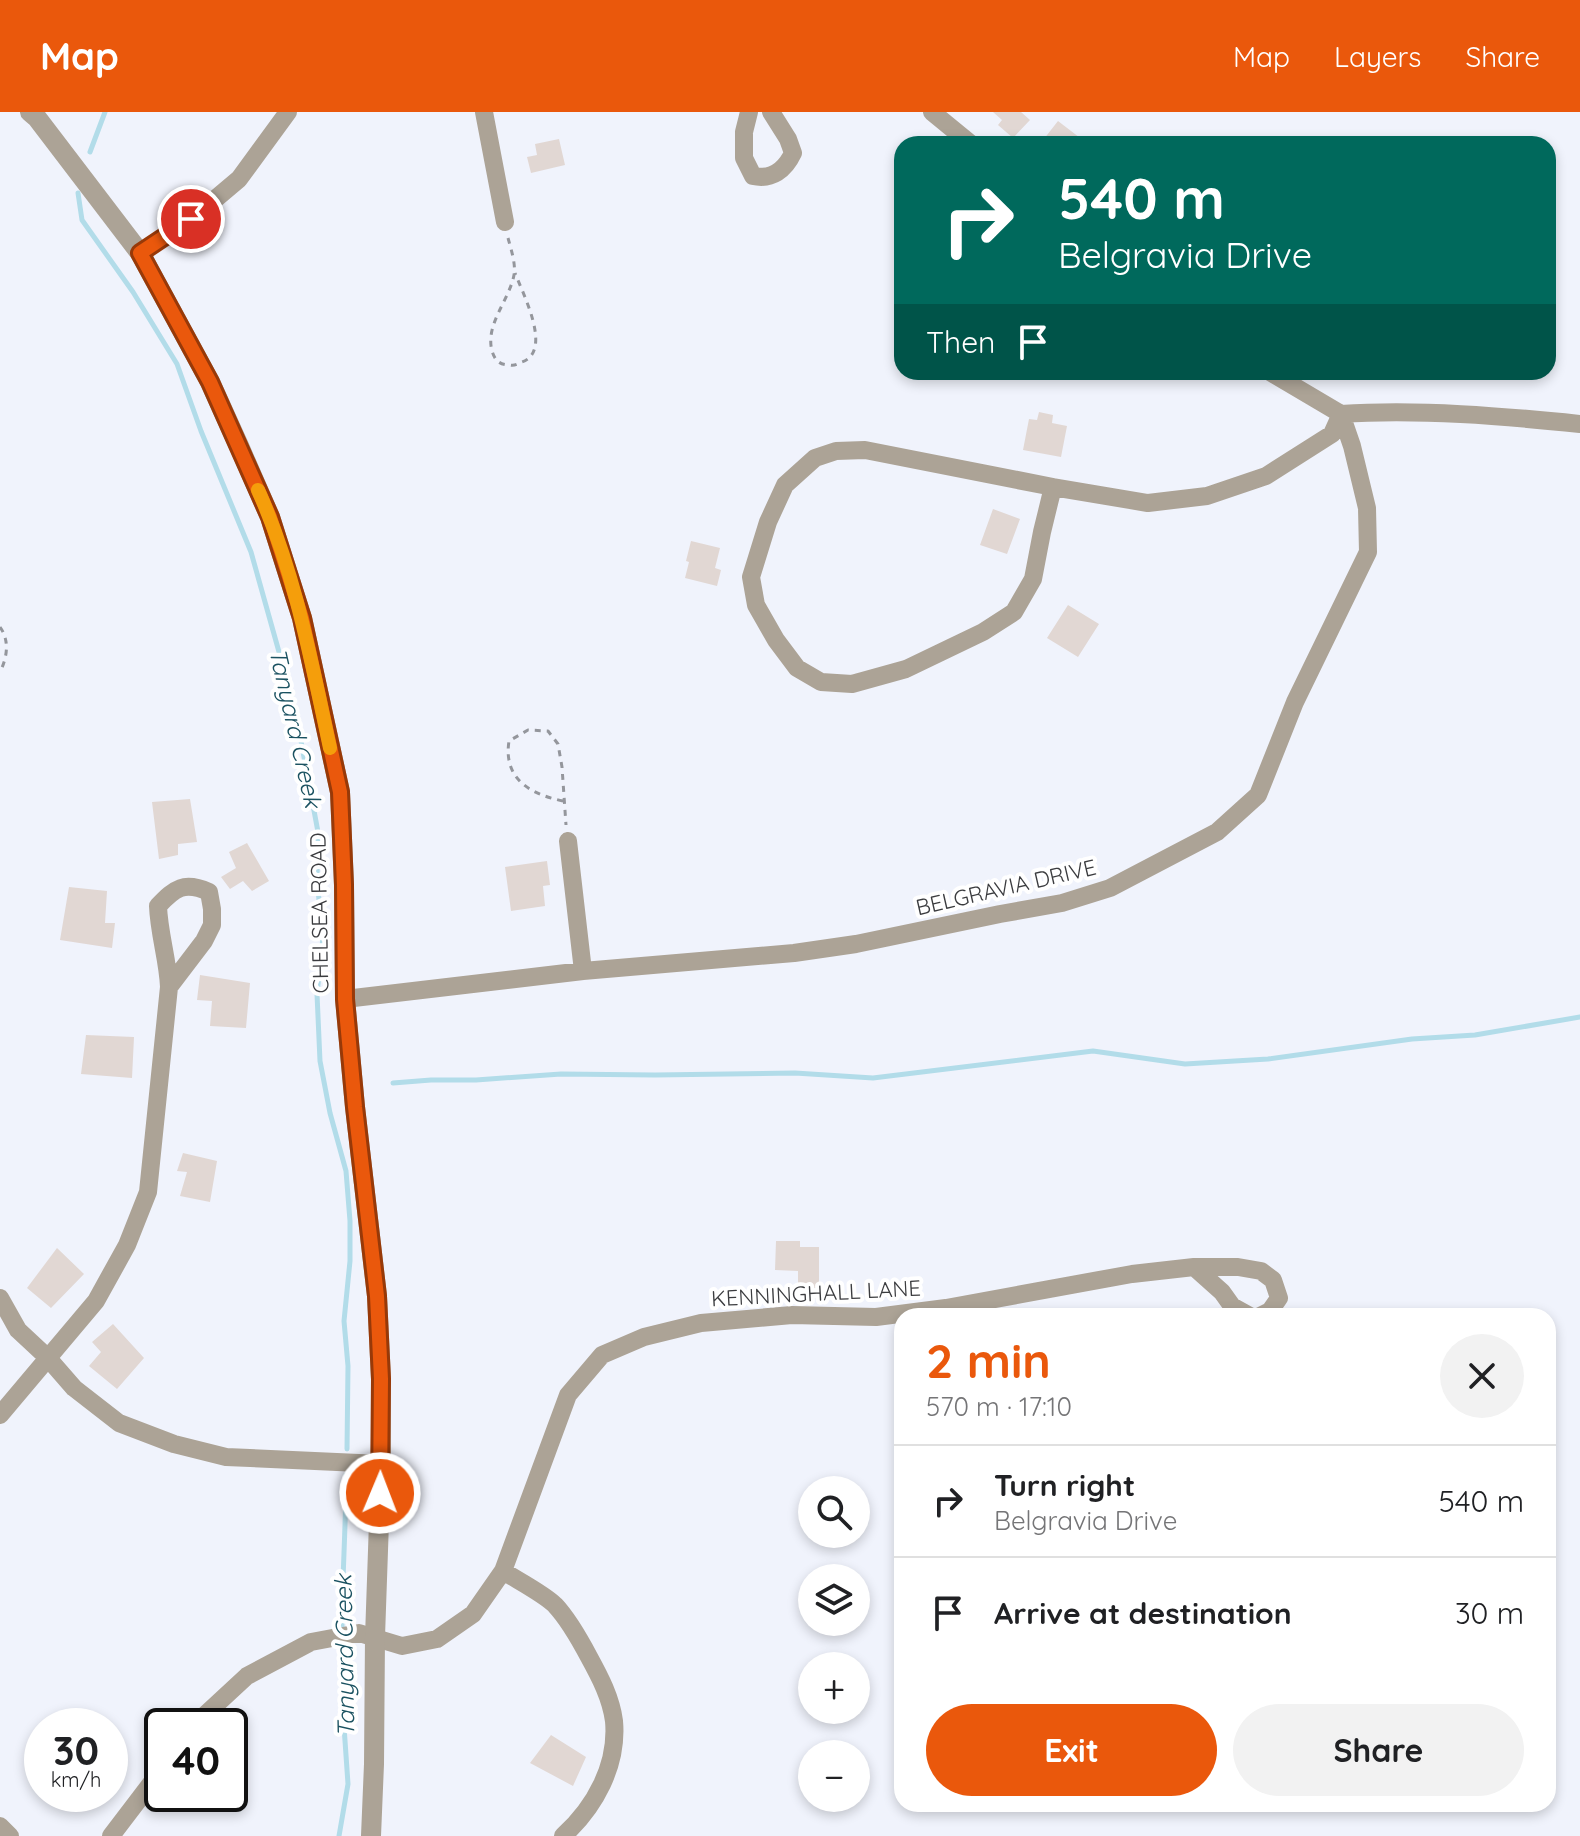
<!DOCTYPE html>
<meta charset="utf-8">
<style>
body{margin:0;font-family:Quicksand,sans-serif;background:#f2f2f2;color:#202124;height:100vh;display:flex;flex-direction:column;font-size:30px;white-space:nowrap}
*{box-sizing:border-box;margin:0}
p{font-size:26px;color:#757577}
.icon{flex:none;width:44px;height:44px;fill:none;stroke:currentColor;stroke-width:2;stroke-linecap:round;stroke-linejoin:round}
.map{position:relative;flex:1;overflow:hidden}
.side{position:absolute;left:894px;top:1196px;width:662px;height:504px;display:flex;flex-direction:column;background:#fff;border-radius:24px;box-shadow:0 4px 12px #0003}
.side>*{flex:none}
.banner{position:absolute;left:894px;top:24px;width:662px;height:244px;border-radius:24px;box-shadow:0 4px 12px #0003;background:#00695c;color:#fff;overflow:hidden}
.fabs{position:absolute;left:798px;top:1364px;display:grid;gap:16px}
.fabs a{display:grid;place-items:center;width:72px;height:72px;border-radius:50%;background:#fff;box-shadow:0 4px 12px #0003;font-size:40px}
.speed{position:absolute;left:24px;top:1596px;display:flex;gap:16px;font-size:40px;font-weight:700;text-align:center}
.speed>*{display:grid;place-content:center;width:104px;height:104px;border-radius:50%;background:#fff;box-shadow:0 4px 12px #0003;line-height:1}
.speed small{font-size:20px;font-weight:400}
.speed .limit{border:4px solid #111;border-radius:12px;background:#fff;color:#111}
.pin{position:absolute;display:grid;place-items:center;width:68px;height:68px;color:#fff;margin:-34px;border:4px solid #fff;border-radius:50%;box-shadow:0 2px 8px #0007}
.me{position:absolute;width:88px;margin:-44px;rotate:1deg;stroke-linejoin:round;filter:drop-shadow(0 0 6px #0008)}
.turn{display:flex;align-items:center;gap:28px;height:168px;padding:0 32px;font-size:36px}
.turn .icon{width:104px;height:104px;stroke-width:2.5}
.turn b{display:block;font-size:56px;line-height:68px}
.then{display:flex;align-items:center;height:76px;padding:0 32px;background:#0003;gap:16px;font-size:30px}
.round{display:grid;place-items:center;flex:none;width:84px;height:84px;border-radius:42px;background:#f2f2f2}
.overview{display:flex;align-items:center;justify-content:space-between;height:136px;padding:0 32px}
h1{font-size:48px;font-weight:700;line-height:60px;color:#ea580c}
.button{display:flex;gap:16px;margin-top:auto;padding:16px 32px}
.button a{flex:1;height:92px;border-radius:48px;background:#ea580c;color:#fff;font-size:32px;font-weight:700;line-height:92px;text-align:center}
.button a+a{background:#f2f2f2;color:#202124}
ul{padding:0;list-style:none}
li{display:flex;align-items:center;gap:24px;height:112px;padding:0 32px;border-top:2px solid #e0e0e0}
li div{flex:1}
li b{display:block;font-size:30px}
li em{font-style:normal}
header{display:flex;align-items:center;gap:48px;box-sizing:border-box;height:112px;padding:0 40px;background:#ea580c;color:#fff}
header strong{font-size:38px}
nav{display:flex;gap:44px;margin-inline-start:auto;font-size:28px}
.map>svg:first-child{display:block}
</style>
<header>
<strong>Map</strong>
<nav><a>Map</a><a>Layers</a><a>Share</a></nav>
</header>
<div class="map">
<svg width="1580" height="1724" viewBox="0 0 1580 1724">
<rect width="100%" height="100%" fill="#f0f3fc"/>
<g fill="none" stroke-linecap="round" stroke-linejoin="round">
<path stroke="#b2dce9" stroke-width="5" d="M90 40 105 0
M78 81 82 108 133 180 177 252 201 319 251 440 295 597 318 720 317 769 323 825 317 882 320 949 330 1001 346 1059 350 1109V1149L344 1209 348 1254 347 1337
M393 971 431 968H476L561 962 655 963 795 961 873 966 1093 939 1185 952 1268 947 1412 927 1475 923 1580 905
M342 1518C342 1467 346 1415 346 1363
M339 1724 348 1672 343 1600 342 1528"/>
</g>
<path fill="#e1d7d3" d="M993 0H1021L1030 8 1013 26 998 13 1002 8Z
M1058 9 1088 32H1040Z
M559 27 565 53 531 61 527 45 537 43 535 32Z
M1039 300 1053 303 1052 311 1067 314 1061 345 1023 338 1029 307 1037 308Z
M993 397 1020 407 1007 442 980 433Z
M691 429 720 436 715 456 721 458 717 474 685 466 689 450 686 449Z
M1068 493 1099 512 1078 545 1047 526Z
M190 687 197 730 178 732V743L159 747 152 690Z
M247 731 269 769 252 779 243 769 230 777 221 765 236 756 229 740Z
M547 749 550 773 543 774 545 794 511 799 505 755Z
M69 775 107 779 105 811H115L112 836 60 828Z
M200 863 250 871 246 916 210 914 212 889 197 888Z
M86 923 134 925 132 966 81 962Z
M183 1041 217 1049 210 1090 180 1084 187 1060 177 1059Z
M776 1129H800V1135H819V1176H798V1159L775 1158Z
M57 1136 84 1162 51 1196 27 1176Z
M113 1212 144 1246 117 1277 89 1254 101 1240 92 1230Z
M551 1623 586 1645 573 1674 530 1651Z
M194 1682H234L217 1700Z"/>
<g fill="none" stroke-linecap="round" stroke-linejoin="round">
<path stroke="#94969c" stroke-width="3" stroke-dasharray="6 6" stroke-linecap="butt" d="M508 126C511 137 516 152 514 163 509 189 485 212 492 239 495 249 500 253 510 253 515 254 517 252 522 250 553 239 523 182 515 161
M0 515C10 529 7 546 0 560
M563 689C530 682 503 667 509 629L528 618 548 619 558 632 562 655 566 713"/>
<path stroke="#aca396" stroke-width="18" d="M484 0 505 110
M749 0 744 20V46L753 64C772 68 785 58 793 41L788 27 771 0
M932 0 971 32
M140 141 188 110 239 67 288 0
M1341 302C1419 297 1503 304 1580 312
M865 338 1053 375 1042 420 1033 467 1014 500 983 520 906 557 852 572 821 570 797 556 776 528 756 493 751 465 768 410 785 373 815 346 836 339Z
M1053 375 1148 391 1207 384 1266 364 1332 322 1341 302
M568 729 583 859
M345 887 583 859 794 841 856 832 1000 802 1062 791 1110 776 1217 720 1258 683 1295 590 1368 440 1367 396 1352 334 1341 302 1270 260
M1194 1155 1222 1180 1232 1194 1250 1204
M0 1186 18 1218 47 1245 74 1276 119 1311 174 1332 226 1345 381 1352
M0 1303 96 1189 127 1133 148 1080 169 875 204 829 212 813V797L209 780C184 769 175 776 158 794 159 822 168 848 169 875
M503 1459C517 1468 544 1482 555 1493 569 1508 580 1528 589 1545 600 1565 611 1586 614 1609 618 1653 595 1695 563 1724
M193 1614 247 1564 311 1530 359 1521 402 1534 437 1527 473 1502 503 1459 568 1283 602 1243 644 1225 701 1211 792 1203 876 1205 946 1196 1132 1162 1194 1155H1238L1261 1159 1273 1168 1279 1186 1270 1199 1260 1204
M0 1714 10 1724
M111 1724 162 1657"/>
<path stroke="#aca396" stroke-width="20" d="M30 0 37 6 140 141 210 270 239 334 270 405 302 506 340 680 344 773 345 887 355 995 377 1184 381 1267V1352L375 1525 374 1652 371 1724"/>
</g>
<g fill="none" stroke-linecap="round" stroke-linejoin="round">
<g stroke="#983908" stroke-width="20">
<path id="route" d="M191 107 140 141 210 270 270 405 302 506 340 680 344 773 345 887 355 995 377 1184 381 1267 380 1381"/>
</g>
<use href="#route" stroke="#ea580c" stroke-width="14"/>
<path stroke="#f59e0b" stroke-width="14" d="M258 378C295 460 311 548 330 636"/>
</g>
<g text-anchor="middle" stroke-width="8" stroke-linejoin="round" paint-order="stroke">
<g font-size="22" fill="#3b3c3f" stroke="#fff">
<text transform="translate(1006 775) rotate(-13)" y="8">BELGRAVIA DRIVE</text>
<text transform="translate(319 801) rotate(-91)" y="8">CHELSEA ROAD</text>
<text transform="translate(816 1181) rotate(-3)" y="8">KENNINGHALL LANE</text>
</g>
<g font-size="24" font-style="italic" fill="#1b5261" stroke="#fff">
<text transform="translate(295 616) rotate(77)" y="8">Tanyard Creek</text>
<text transform="translate(345 1544) rotate(-91)" y="8">Tanyard Creek</text>
</g>
</g>
</svg>
<div class="fabs">
<a><svg class="icon" aria-label="search" viewBox="0 0 24 24"><circle cx="10" cy="10" r="6"/><path d="M15 15l6 6"/></svg></a>
<a><svg class="icon" aria-label="layers" viewBox="0 0 24 24"><path d="M12 4l9 5-9 5-9-5zM3 14l9 5 9-5"/></svg></a>
<a>+</a>
<a>−</a>
</div>
<div class="speed"><div>30<small>km/h</small></div><div class="limit">40</div></div>
<div class="pin" style="left:191px;top:107px;background:#d93025"><svg class="icon" aria-label="arrive" viewBox="0 0 24 24"><path d="M6 21V4h12l-3 4 3 4H6"/></svg></div>
<svg class="me" style="left:380px;top:1381px" viewBox="-20 -20 40 40"><circle r="17" fill="#ea580c" stroke="#fff" stroke-width="3"/><path d="M0-11L8 9 0 5-8 9z" fill="#fff"/></svg>
<div class="banner">
<div class="turn"><svg class="icon" aria-label="right" viewBox="0 0 24 24"><path d="M7 20v-9h11M14 6l5 5-5 5"/></svg><div><b>540 m</b>Belgravia Drive</div></div>
<div class="then">Then<svg class="icon" aria-label="arrive" viewBox="0 0 24 24"><path d="M6 21V4h12l-3 4 3 4H6"/></svg></div>
</div>
<section class="side">
<div class="overview"><div><h1>2 min</h1><p>570 m · 17:10</p></div><a class="round"><svg class="icon" aria-label="close" viewBox="0 0 24 24"><path d="M6 6l12 12M18 6L6 18"/></svg></a></div>
<ul>
<li><svg class="icon" aria-label="right" viewBox="0 0 24 24"><path d="M7 20v-9h11M14 6l5 5-5 5"/></svg><div><b>Turn right</b><p>Belgravia Drive</p></div><em>540 m</em></li>
<li><svg class="icon" aria-label="arrive" viewBox="0 0 24 24"><path d="M6 21V4h12l-3 4 3 4H6"/></svg><div><b>Arrive at destination</b></div><em>30 m</em></li>
</ul>
<div class="button"><a>Exit</a><a>Share</a></div>
</section>
</div>
